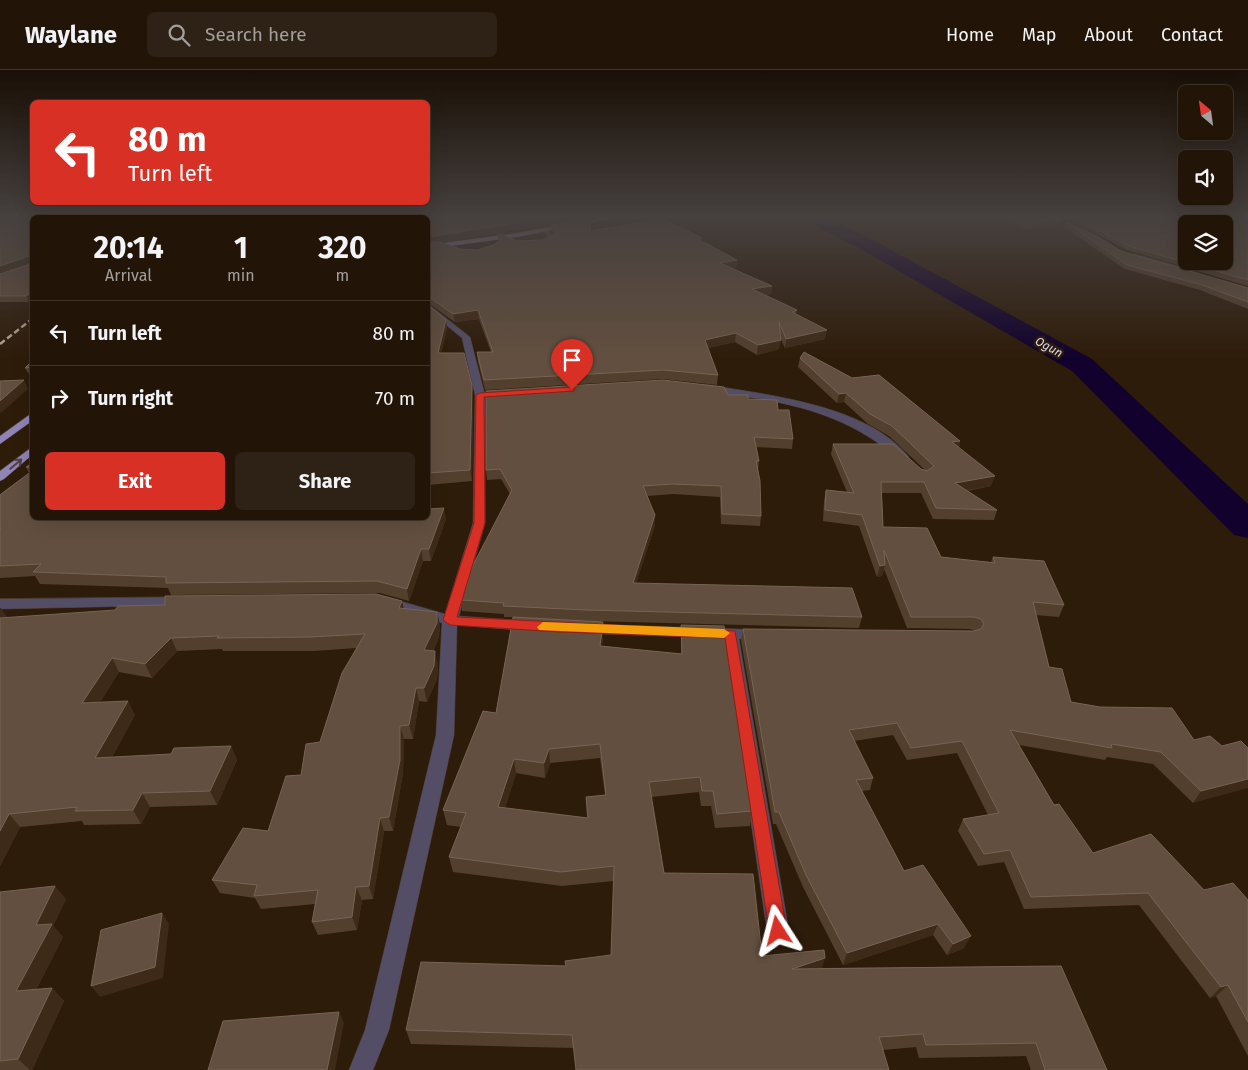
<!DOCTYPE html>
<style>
body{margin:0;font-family:"Fira Sans",sans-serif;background:#2e2216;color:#f1f3f6;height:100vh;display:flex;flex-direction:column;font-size:19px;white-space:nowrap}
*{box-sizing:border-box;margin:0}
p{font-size:16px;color:#a29f9c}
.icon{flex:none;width:28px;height:28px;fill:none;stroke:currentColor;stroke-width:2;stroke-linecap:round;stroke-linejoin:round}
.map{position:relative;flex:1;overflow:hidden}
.panel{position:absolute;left:30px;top:145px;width:400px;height:305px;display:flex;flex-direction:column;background:#221508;border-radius:8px;box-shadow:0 5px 20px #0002,0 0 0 1px #3f3429}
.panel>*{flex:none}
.guide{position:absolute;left:30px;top:30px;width:400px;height:105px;border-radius:8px;box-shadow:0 5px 20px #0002,0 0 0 1px #3f3429;background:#d93025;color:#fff;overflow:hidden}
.needle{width:32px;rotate:331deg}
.controls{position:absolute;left:1178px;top:15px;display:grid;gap:10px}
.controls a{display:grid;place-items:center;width:55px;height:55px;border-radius:8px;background:#221508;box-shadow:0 5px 20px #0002,0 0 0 1px #3f3429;font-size:25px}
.pin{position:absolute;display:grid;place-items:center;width:42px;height:42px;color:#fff;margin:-51px -21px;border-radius:50% 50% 50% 0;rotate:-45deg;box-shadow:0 0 5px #0007}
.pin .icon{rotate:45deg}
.me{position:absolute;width:55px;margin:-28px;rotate:351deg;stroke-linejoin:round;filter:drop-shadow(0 0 4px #0008)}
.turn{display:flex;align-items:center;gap:18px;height:105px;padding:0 15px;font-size:22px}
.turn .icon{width:65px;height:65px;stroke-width:2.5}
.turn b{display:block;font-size:35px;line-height:42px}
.eta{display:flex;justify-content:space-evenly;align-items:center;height:85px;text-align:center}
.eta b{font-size:30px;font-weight:700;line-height:35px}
.button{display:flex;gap:10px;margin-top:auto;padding:10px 15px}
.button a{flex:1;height:58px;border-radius:8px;background:#d93025;color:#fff;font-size:20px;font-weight:700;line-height:58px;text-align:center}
.button a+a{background:#2e2216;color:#f1f3f6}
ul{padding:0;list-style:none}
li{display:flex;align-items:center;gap:15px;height:65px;padding:0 15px;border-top:1px solid #3f3429}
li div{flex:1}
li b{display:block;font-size:19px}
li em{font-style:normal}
header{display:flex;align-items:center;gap:30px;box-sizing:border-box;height:70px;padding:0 25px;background:#221508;border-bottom:1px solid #3f3429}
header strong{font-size:24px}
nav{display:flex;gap:28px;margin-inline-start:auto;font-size:18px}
.search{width:350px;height:45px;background:#2e2216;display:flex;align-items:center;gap:12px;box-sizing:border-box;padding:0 18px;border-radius:8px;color:#a29f9c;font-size:19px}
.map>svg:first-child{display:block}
</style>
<header>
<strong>Waylane</strong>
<div class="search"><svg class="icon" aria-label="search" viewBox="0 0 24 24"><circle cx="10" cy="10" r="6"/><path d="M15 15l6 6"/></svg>Search here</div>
<nav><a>Home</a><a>Map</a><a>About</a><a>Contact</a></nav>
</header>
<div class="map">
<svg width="1248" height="1000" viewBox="0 0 1248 1000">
<rect width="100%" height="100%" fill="#2e1c0a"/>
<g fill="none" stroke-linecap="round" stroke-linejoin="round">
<path fill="#11012c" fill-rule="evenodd" d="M805 148H829L871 169 1092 289 1248 434V468L1234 465 1072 301 857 177 807 152Z"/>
<g stroke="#4b3a29" stroke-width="1">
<path id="minor" d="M546 158 556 170 538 175V173L549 169 543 160Z
M1134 184 1178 196 1180 197 1176 199 1132 187Z
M428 234 470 267 485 325V453L459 546 529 551 534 552 536 556 534 560 529 561 457 555 454 665 389 960 373 1000H349L365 960 436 665 442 553 381 535 379 532 386 527 445 544 473 453 475 325 462 268 428 240Z
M708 315C769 325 867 335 909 387L907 389H899C856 353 816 339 761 329 742 326 723 325 705 320V316Z
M182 527 187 529 189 532 187 535 0 539V529Z
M585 554 766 560 769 564 766 568 739 569 789 861 786 868 778 872 770 868 767 861 724 568 580 563 577 559 580 555Z"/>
</g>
<g stroke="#4b3a29" stroke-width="1">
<path id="trunk" d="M600 148H613L517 167 428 179V175L517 163Z
M32 343V351L0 374V366Z
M32 377V385L4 409 0 411V401Z"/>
</g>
<use href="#minor" fill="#534e65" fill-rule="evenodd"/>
<use href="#trunk" fill="#8f84b6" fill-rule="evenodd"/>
<path stroke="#b4a699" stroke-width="2.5" stroke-dasharray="6 3" stroke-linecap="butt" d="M0 274 32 249"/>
</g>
<path fill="#533f2e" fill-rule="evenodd" d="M32 148 29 232H0V204L30 194V193L0 203Z
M428 148H591V161L702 168V171L737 190 736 198 732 199 772 216 771 224 765 225 797 240 796 244 825 269 785 278 780 267 779 279 757 285 735 272 708 278 718 305 717 315 663 309 485 320 478 292 477 282H491L479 249 455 252 428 233ZM577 150 551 155 552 162 554 165 542 170 518 171 498 164V172L493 175 477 180 460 179 442 172Z
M997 148H1056L1062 150 1061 155 1028 159Z
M1059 148H1248V216L1127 180 1071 150Z
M1066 152 1121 181 1248 218V239L1200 220 1125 199 1064 157Z
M428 235 447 258 441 283 472 315 473 325 472 411 428 415Z
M800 288 960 371 959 377 991 416 967 421 997 440 994 450 933 449 921 423H882L883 457 941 487 991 492 993 487 1064 535 1059 547 1036 545 1049 597 1071 632 1194 670 1222 676 1241 671 1193 733 1153 694 1107 687 1105 690 1019 675 1054 735 1093 783 1204 820 1248 830V986L1216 926 1210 928 1139 835 1024 839 1004 792 978 796 958 761 963 749 988 745 957 683 907 690 893 665 854 671 873 708 870 720 862 721 904 801 964 878 947 885 933 865 843 895 803 817 776 754H773L741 571 743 559 976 561 970 559 907 558 884 499 882 506 877 507 859 456 823 451 824 431 826 420 847 422 831 384 833 374 925 400 889 366 868 354 844 332 837 333 798 297Z
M32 291V304H29L25 298Z
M728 325 748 329 778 340 793 369 792 379 756 377 759 391 758 401 761 446 760 456 721 454 720 427 673 424 647 426 655 455 636 513 862 547 859 558 589 551 603 552V566L602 576 681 584V555L752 741 750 756 715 758 711 736H701L699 722 651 727 664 803 762 886 822 898 1061 896 1107 1000H1031L1026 986 919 988 916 977 883 980 574 978 411 974 406 960 566 896 611 885 614 811 562 816 453 802 449 787 461 757 447 755 443 740 496 643 513 547H504V544L462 541 461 530 510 424 501 409 487 410 486 400ZM600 688 605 725 586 727 587 748 505 738 516 703 545 708 550 693Z
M32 393V448L446 449 431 491H423L409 531 380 523 171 525 168 518 40 514 35 506 0 508V425L29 403 26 397Z
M0 538 7 547 404 539 437 542 440 555 439 567 433 581 438 594 437 609 427 632 419 631 413 669H404L403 703 393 761H384L373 829 362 830 357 860 318 865 312 852 315 834 261 839 255 828 220 823 212 810 268 761 320 672 356 578 314 581H223L222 579 177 581 152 608 119 602 100 632 135 645 112 687 171 684 231 676 237 690 217 735 150 737 141 754 84 755 82 751 20 757 0 796Z
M0 822 66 829 53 856 63 867 36 920 52 918 64 931 32 1000H0Z"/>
<path fill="#3e2a18" d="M547 148H589L428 175V167Z
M1062 150 1061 155 1028 159 1029 154Z
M29 186 31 192 0 203V196Z
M737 190 736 198 719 201 720 193Z
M772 216 771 224 751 228 752 219Z
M32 222V230L29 232 26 226Z
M478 240 479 249 455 252 453 244Z
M446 250 447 258 439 292 438 283Z
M827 260 825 269 785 278 786 269Z
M736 263 735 272 704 279 705 270Z
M781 270 779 279 757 285 758 275Z
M24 310 28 319 1 343 0 342V331Z
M472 315 473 325 472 411 470 400Z
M846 323 844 332 837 333 839 324Z
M960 371 957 381 952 372Z
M995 406 991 416 951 423 955 413Z
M444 438 446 449 431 491 429 479Z
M655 445V455L633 523V513Z
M421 479 423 491 409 531 407 519Z
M885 495 882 506 877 507 880 496Z
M402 531 405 544 399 538Z
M0 538H1L9 551 0 561Z
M437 542 440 555 439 567 427 593 424 580Z
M603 552V566L601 591 600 576Z
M171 568 177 581 152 608 145 594Z
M435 581 438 594 437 609 427 632 424 618Z
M112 588 119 602 90 647 82 633Z
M416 618 419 631 413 669 409 655Z
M128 631 135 645 104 701 95 688Z
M400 656 404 669 403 703 393 761 389 747Z
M231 676 237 690 217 735 210 721Z
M549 679 550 693 545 708 544 693Z
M514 689 516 703 501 752 498 737Z
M1248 709V718L1193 733 1201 721Z
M142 723 150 737 141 754 133 740Z
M9 744 20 757 0 796V761Z
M380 748 384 761 373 829 369 816Z
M55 816 66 829 53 856 63 867 29 934 16 921 36 855Z
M356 817 362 830 357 860 352 847Z
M162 843 169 854 163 908 100 927 91 916Z
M938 854 933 865 843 895 847 883Z
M971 866 964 878 947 885 953 874Z
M825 888 821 902 792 899Z
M1228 915 1216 926 1210 928 1221 917Z
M52 918 64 931 32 1000H30L18 989Z
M339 942 344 953 335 1000H327Z"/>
<path fill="#624f3f" stroke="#766454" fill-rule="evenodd" d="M0 148H32V222L26 226H0V204L30 194 31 188 29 186 0 196Z
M428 148H547L428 167Z
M588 148H591L590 161 663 149 702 168H696L737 190 720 193 772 216 752 219 797 240 792 242 827 260 786 269 779 252 781 270 758 275 736 263 705 270 718 305 663 300 484 310 477 282H493L478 240 453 244 428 226V189L429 188 428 187V173L440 172 460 179 477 180 493 175 501 170 498 164H500L518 171 542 170 557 163 551 155Z
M1011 148H1056L1062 150 1029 154Z
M1076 148H1248V210L1128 176ZM1186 154H1224V191H1186Z
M1066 152 1093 164 1121 181 1248 218V232L1202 215 1127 195Z
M428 235 446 250 438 283H464L472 315 470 400 428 403Z
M804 282 852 308 879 305 960 371 952 372 995 406 955 413 997 440 936 438 924 412H881L883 457 927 458 941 487 995 493 993 487 1044 491 1064 535 1033 532 1049 597 1062 599 1071 632 1100 637 1172 638 1194 670 1210 666 1222 676 1241 671 1248 678V709L1201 721 1161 682 1111 674 1112 678 1010 660 1054 735 1059 734 1093 783 1151 764 1204 820 1233 813 1248 830V952L1228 915 1221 917 1148 823 1031 827 1010 780 984 784 963 749 999 743 962 671 911 678 897 653 849 660 873 708 856 710 904 801 923 795 971 866 953 874 938 854 847 883 806 805 779 742H775L743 559 974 561 981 559 984 554 981 549 974 547H911L884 480 885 495 880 496 862 445 825 440 826 420 854 423 833 374H893L921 399 927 401 934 396 892 356 870 344 846 323 839 324 800 288Z
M32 291V297L25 298Z
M24 310 0 331V311Z
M663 310 724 317 728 325H748V329L777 330 778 340H789L793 369 754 367 759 391H756L760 411 761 446 722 444 721 416 673 414 643 416 655 445 633 513 852 518 862 547 586 540 503 536 504 533 461 530 470 501 512 420 500 399 486 400V321Z
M32 393V398L26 397Z
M32 401V448H428V439L444 438 429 479H421L407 519 377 511 166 513V507L33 502 41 494 0 496V459L1 458H0V425L5 421Z
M376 524 402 531 399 538 437 542V553L424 580 435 581 434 596 424 618H416L409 655 400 656V690L389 747 380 748 369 816 356 817 352 847 312 852 318 820 254 826 257 815 212 810 243 758 268 761 286 706 301 705 306 674 320 672 342 603 365 564 310 567 217 568 219 566 171 568 145 594 112 588 82 633 128 631 95 688 171 684 174 678 231 676 210 721 142 723 133 740 75 741 77 737 9 744 0 761V548L115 540 118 536 165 535V526Z
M513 547 603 552 600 576 682 584 681 555 724 556 752 741 717 744 713 721H702L700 707 649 712 664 803 753 804 762 886 824 880 825 888 792 899 1061 896 1107 1000H1045L1036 973 926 975 923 964 879 967 889 1000H576L572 965 406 960 421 892 566 896 565 891 611 885 614 796 561 802 449 787 466 743 443 740 483 641 496 643ZM600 674 606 725 586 727 588 748 498 737 514 689 544 693 549 679Z
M55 816 36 855 52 854 16 921 52 918 18 989 0 991V822Z
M162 843 155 897 91 916 101 860Z
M339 942 327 1000H208L223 951Z"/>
<defs><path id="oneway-shaft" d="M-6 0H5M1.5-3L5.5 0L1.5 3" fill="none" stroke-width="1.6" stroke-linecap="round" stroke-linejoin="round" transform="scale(1.25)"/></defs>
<use stroke="#504046" href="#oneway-shaft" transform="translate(16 394) rotate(-40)"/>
<linearGradient id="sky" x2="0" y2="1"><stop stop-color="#190f06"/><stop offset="0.51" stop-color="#46403e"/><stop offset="1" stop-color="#46403e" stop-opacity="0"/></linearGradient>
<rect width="1248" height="288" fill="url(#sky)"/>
<path fill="#d93025" stroke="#8d1f18" d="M572 317 574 318V321L484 327 485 453 457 547 735 561 787 861 784 867 778 870 771 867 769 861 725 568 560 562 450 555 443 550 474 453 476 325 480 323Z"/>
<path fill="#f59e0b" d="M543 552 724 559 730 563 724 568 539 560 537 557Z"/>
<g text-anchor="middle" stroke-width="5" stroke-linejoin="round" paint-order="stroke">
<g font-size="12" font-style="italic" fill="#dfd9fa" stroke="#2e1c0a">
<text transform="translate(1049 277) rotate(29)" y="4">Ogun</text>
</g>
</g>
</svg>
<div class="controls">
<a><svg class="needle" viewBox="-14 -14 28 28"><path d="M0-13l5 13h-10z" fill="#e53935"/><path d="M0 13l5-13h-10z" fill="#a29f9c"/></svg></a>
<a><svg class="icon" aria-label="sound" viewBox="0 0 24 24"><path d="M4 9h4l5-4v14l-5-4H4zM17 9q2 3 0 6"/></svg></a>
<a><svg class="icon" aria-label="layers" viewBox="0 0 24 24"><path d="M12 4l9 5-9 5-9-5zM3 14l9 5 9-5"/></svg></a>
</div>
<div class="pin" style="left:572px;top:320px;background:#d93025"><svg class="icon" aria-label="arrive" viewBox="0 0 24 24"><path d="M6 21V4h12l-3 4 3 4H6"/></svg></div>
<svg class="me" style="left:778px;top:861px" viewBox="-20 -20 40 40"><path d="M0-17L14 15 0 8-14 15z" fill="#d93025" stroke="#fff" stroke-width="4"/></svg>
<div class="guide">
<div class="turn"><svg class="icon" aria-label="left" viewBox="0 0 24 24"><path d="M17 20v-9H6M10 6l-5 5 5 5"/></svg><div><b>80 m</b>Turn left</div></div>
</div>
<section class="panel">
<div class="eta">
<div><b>20:14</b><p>Arrival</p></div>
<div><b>1</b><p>min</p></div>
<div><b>320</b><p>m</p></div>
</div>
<ul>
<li><svg class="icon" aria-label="left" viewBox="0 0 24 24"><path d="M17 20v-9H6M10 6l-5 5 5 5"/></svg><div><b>Turn left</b></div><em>80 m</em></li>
<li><svg class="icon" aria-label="right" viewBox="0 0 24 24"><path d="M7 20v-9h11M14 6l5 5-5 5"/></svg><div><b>Turn right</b></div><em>70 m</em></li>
</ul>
<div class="button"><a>Exit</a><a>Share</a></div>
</section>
</div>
